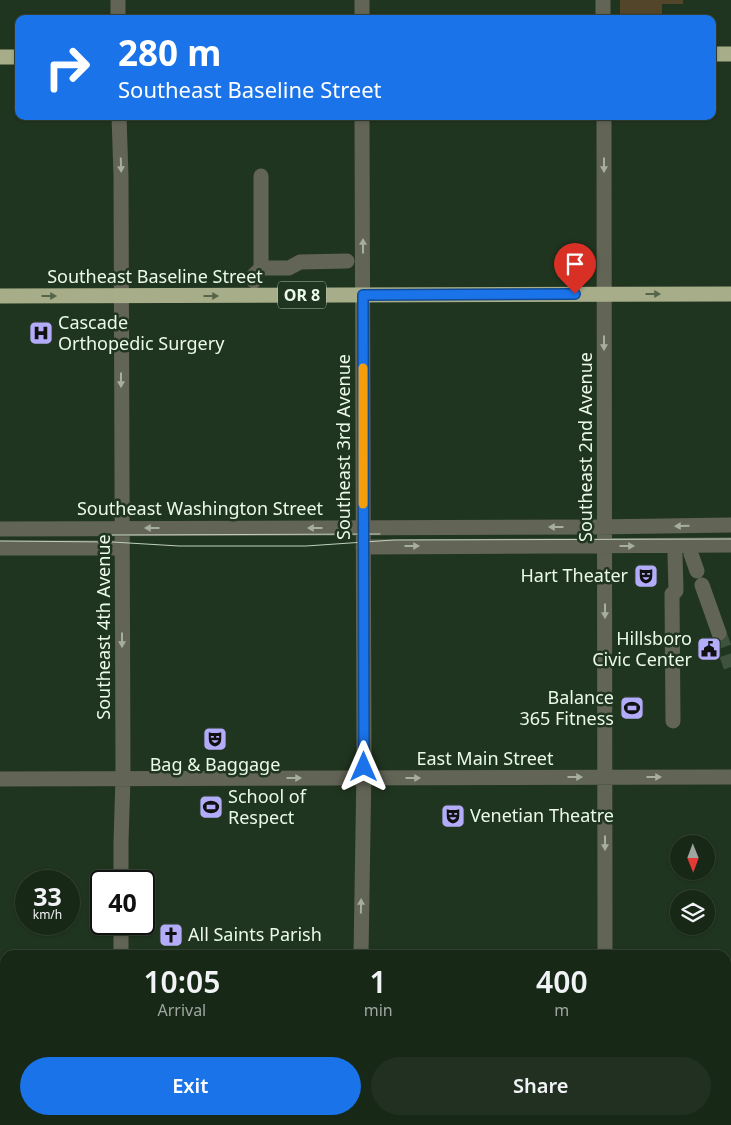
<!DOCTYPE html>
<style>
body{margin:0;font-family:"Noto Sans",sans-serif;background:#213020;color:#f1f3f6;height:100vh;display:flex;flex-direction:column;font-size:19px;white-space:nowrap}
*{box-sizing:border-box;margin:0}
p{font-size:16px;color:#9fa6a1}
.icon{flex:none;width:28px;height:28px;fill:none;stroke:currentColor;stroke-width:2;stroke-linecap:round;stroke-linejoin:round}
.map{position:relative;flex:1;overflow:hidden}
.sheet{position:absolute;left:0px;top:950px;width:731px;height:175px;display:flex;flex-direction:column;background:#182817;border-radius:15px 15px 0 0;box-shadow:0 1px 4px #0004,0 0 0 1px #364436}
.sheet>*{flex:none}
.hud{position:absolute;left:15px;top:15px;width:701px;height:105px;border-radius:10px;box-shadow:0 1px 4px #0004,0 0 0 1px #364436;background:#1a73e8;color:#fff;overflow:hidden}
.needle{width:32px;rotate:179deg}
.fabs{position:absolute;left:670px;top:835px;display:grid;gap:10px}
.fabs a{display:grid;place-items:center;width:45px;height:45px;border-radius:50%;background:#182817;box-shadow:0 1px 4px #0004,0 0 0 1px #364436;font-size:25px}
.speed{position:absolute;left:15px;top:870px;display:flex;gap:10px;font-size:25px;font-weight:700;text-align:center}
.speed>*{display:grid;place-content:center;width:65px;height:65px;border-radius:50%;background:#182817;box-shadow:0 1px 4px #0004,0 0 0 1px #364436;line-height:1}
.speed small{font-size:12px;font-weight:400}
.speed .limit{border:2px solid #111;border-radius:8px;background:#fff;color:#111}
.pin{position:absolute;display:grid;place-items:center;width:42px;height:42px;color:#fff;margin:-51px -21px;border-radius:50% 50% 50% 0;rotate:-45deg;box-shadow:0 0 5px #0007}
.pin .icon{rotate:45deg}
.me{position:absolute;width:55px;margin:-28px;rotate:0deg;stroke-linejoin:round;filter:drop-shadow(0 0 4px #0008)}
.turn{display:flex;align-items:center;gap:18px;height:105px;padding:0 20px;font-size:22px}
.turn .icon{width:65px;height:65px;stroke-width:2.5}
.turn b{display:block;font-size:35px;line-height:42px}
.eta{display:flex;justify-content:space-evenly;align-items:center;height:85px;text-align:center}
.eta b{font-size:30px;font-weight:600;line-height:35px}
.button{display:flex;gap:10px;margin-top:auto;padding:10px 20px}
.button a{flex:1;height:58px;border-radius:30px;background:#1a73e8;color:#fff;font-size:20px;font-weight:600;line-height:58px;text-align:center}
.button a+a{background:#213020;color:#f1f3f6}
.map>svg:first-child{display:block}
</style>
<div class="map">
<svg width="731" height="1125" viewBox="0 0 731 1125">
<rect width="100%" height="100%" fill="#20351f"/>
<path fill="#524529" d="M620 0H683V4H662V19H620Z"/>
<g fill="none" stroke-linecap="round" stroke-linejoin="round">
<path stroke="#3e523d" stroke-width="15" stroke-dasharray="15 8" stroke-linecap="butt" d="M719 633 731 667"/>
<path stroke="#626456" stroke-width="15" d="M118 0V19
M362 0V19
M603 0V19
M119 116 121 176 123 778 121 842V881
M604 116 605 955
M261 176V268H289L300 262 347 261
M254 281V275L261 268
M0 529 595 527 731 525
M363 547 731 545
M0 548H122
M691 554 697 571
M702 585 719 633
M673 721 672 594 676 591 675 554
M0 779 731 777
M121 924V955
M361 955 364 767 362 116
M0 1019H5
M726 1019H731
M122 1120V1125
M362 1120V1125
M605 1120V1125"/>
<path stroke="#a7ad88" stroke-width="15" d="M712 54H731
M0 57H19
M0 296 731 294"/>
<path stroke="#c0cfbf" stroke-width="1" d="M110 535 380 534
M0 541 112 542 179 546H306L394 540 731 539"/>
</g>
<defs><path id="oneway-solid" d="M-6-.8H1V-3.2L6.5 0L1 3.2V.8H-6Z" transform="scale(1.25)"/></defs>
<g fill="#a6aea0">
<use href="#oneway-solid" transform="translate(121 165) rotate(88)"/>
<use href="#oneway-solid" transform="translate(604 165) rotate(90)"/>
<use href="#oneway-solid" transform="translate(363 246) rotate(-90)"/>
<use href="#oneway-solid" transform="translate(604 343) rotate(90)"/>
<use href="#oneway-solid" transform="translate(121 380) rotate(90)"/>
<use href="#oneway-solid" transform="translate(682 526) rotate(179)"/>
<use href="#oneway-solid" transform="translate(556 527) rotate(180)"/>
<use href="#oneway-solid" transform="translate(152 528) rotate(180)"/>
<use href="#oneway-solid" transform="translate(315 528) rotate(180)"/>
<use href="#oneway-solid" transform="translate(412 546)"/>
<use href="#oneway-solid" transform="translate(627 546)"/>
<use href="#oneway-solid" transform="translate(605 611) rotate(90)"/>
<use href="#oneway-solid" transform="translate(122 640) rotate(90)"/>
<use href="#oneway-solid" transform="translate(575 777)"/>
<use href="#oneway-solid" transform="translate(654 777)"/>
<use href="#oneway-solid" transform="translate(294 778)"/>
<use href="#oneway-solid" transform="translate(413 778)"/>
<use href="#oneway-solid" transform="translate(605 843) rotate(90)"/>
<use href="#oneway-solid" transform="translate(361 906) rotate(-89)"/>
</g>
<g fill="#566549">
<use href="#oneway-solid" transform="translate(653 294)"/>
<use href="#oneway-solid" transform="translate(49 296)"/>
<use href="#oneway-solid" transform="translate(211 296)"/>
</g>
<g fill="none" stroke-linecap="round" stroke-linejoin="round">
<g stroke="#114b97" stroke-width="12">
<path id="route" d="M364 767 363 295 575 294"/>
</g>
<use href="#route" stroke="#1a73e8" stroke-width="9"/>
<path stroke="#f59e0b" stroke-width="9" d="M363 368V504"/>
</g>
<defs>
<g id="hospital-square" transform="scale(1.25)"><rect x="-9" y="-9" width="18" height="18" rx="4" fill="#b3acf9" stroke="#20351f"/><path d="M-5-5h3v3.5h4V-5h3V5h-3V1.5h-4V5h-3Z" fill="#111"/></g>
<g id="theatre-square" transform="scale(1.25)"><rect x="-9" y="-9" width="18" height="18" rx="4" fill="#b3acf9" stroke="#20351f"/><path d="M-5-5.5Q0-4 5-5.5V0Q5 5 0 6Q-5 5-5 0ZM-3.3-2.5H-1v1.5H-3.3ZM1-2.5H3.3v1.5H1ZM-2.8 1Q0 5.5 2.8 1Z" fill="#111"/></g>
<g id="civic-square" transform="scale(1.25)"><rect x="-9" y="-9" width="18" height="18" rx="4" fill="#b3acf9" stroke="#20351f"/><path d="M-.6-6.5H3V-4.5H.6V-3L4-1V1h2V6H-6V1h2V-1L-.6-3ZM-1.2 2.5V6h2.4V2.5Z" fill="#111"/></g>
<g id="stadium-square" transform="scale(1.25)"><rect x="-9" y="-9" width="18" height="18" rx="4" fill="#b3acf9" stroke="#20351f"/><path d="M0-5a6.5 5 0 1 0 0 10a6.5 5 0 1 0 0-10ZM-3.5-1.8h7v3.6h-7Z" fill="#111"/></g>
<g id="church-square" transform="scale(1.25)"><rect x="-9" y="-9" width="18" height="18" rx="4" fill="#b3acf9" stroke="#20351f"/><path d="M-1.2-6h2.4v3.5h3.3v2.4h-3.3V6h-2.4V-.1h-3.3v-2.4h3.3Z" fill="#111"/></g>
</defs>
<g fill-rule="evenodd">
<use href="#hospital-square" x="41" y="333"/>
<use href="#theatre-square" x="646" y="576"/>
<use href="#civic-square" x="709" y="649"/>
<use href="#stadium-square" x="632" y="708"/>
<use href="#theatre-square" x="215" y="739"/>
<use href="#stadium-square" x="211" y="807"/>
<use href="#theatre-square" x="453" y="816"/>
<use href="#church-square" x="171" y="935"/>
</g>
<g text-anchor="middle" stroke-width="5" stroke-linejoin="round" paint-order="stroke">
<rect fill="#20351f" stroke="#aebead" stroke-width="1" x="278" y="281.5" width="48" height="27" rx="4"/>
<g font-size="16" font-weight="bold" fill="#ebf9ea">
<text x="302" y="301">OR 8</text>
</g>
<g font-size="18" fill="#ebf9ea" stroke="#20351f">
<text x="155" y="283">Southeast Baseline Street</text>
<text transform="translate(344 447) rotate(-90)" y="6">Southeast 3rd Avenue</text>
<text transform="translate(586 447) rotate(-90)" y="6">Southeast 2nd Avenue</text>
<text x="200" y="515">Southeast Washington Street</text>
<text transform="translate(104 627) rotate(-90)" y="6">Southeast 4th Avenue</text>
<text x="485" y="765">East Main Street</text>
</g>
<g font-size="18" fill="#ebf9ea" stroke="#20351f" text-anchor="start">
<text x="58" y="329">Cascade<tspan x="58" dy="21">Orthopedic Surgery</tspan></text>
<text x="628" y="582" text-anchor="end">Hart Theater</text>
<text x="692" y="645" text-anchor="end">Hillsboro<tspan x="692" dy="21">Civic Center</tspan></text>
<text x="614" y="704" text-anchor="end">Balance<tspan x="614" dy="21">365 Fitness</tspan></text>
<text x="215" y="771" text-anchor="middle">Bag &amp; Baggage</text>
<text x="228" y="803">School of<tspan x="228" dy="21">Respect</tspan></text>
<text x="470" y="822">Venetian Theatre</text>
<text x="188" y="941">All Saints Parish</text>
</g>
</g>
</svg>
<div class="fabs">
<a><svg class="needle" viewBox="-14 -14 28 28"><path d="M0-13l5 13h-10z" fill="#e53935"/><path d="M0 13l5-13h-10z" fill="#9fa6a1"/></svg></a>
<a><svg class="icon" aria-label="layers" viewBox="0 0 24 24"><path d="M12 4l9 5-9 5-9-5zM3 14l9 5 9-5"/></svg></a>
</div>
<div class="speed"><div>33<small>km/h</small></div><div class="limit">40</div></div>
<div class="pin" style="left:575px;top:294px;background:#d93025"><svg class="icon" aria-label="arrive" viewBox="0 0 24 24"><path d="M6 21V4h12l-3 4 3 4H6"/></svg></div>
<svg class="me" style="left:364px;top:767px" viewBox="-20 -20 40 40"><path d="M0-17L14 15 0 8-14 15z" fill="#1a73e8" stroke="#fff" stroke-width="4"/></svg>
<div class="hud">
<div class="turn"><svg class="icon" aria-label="right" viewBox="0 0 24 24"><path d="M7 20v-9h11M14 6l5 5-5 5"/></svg><div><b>280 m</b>Southeast Baseline Street</div></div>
</div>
<section class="sheet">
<div class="eta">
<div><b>10:05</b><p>Arrival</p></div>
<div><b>1</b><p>min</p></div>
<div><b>400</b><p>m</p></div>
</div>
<div class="button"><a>Exit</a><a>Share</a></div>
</section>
</div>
